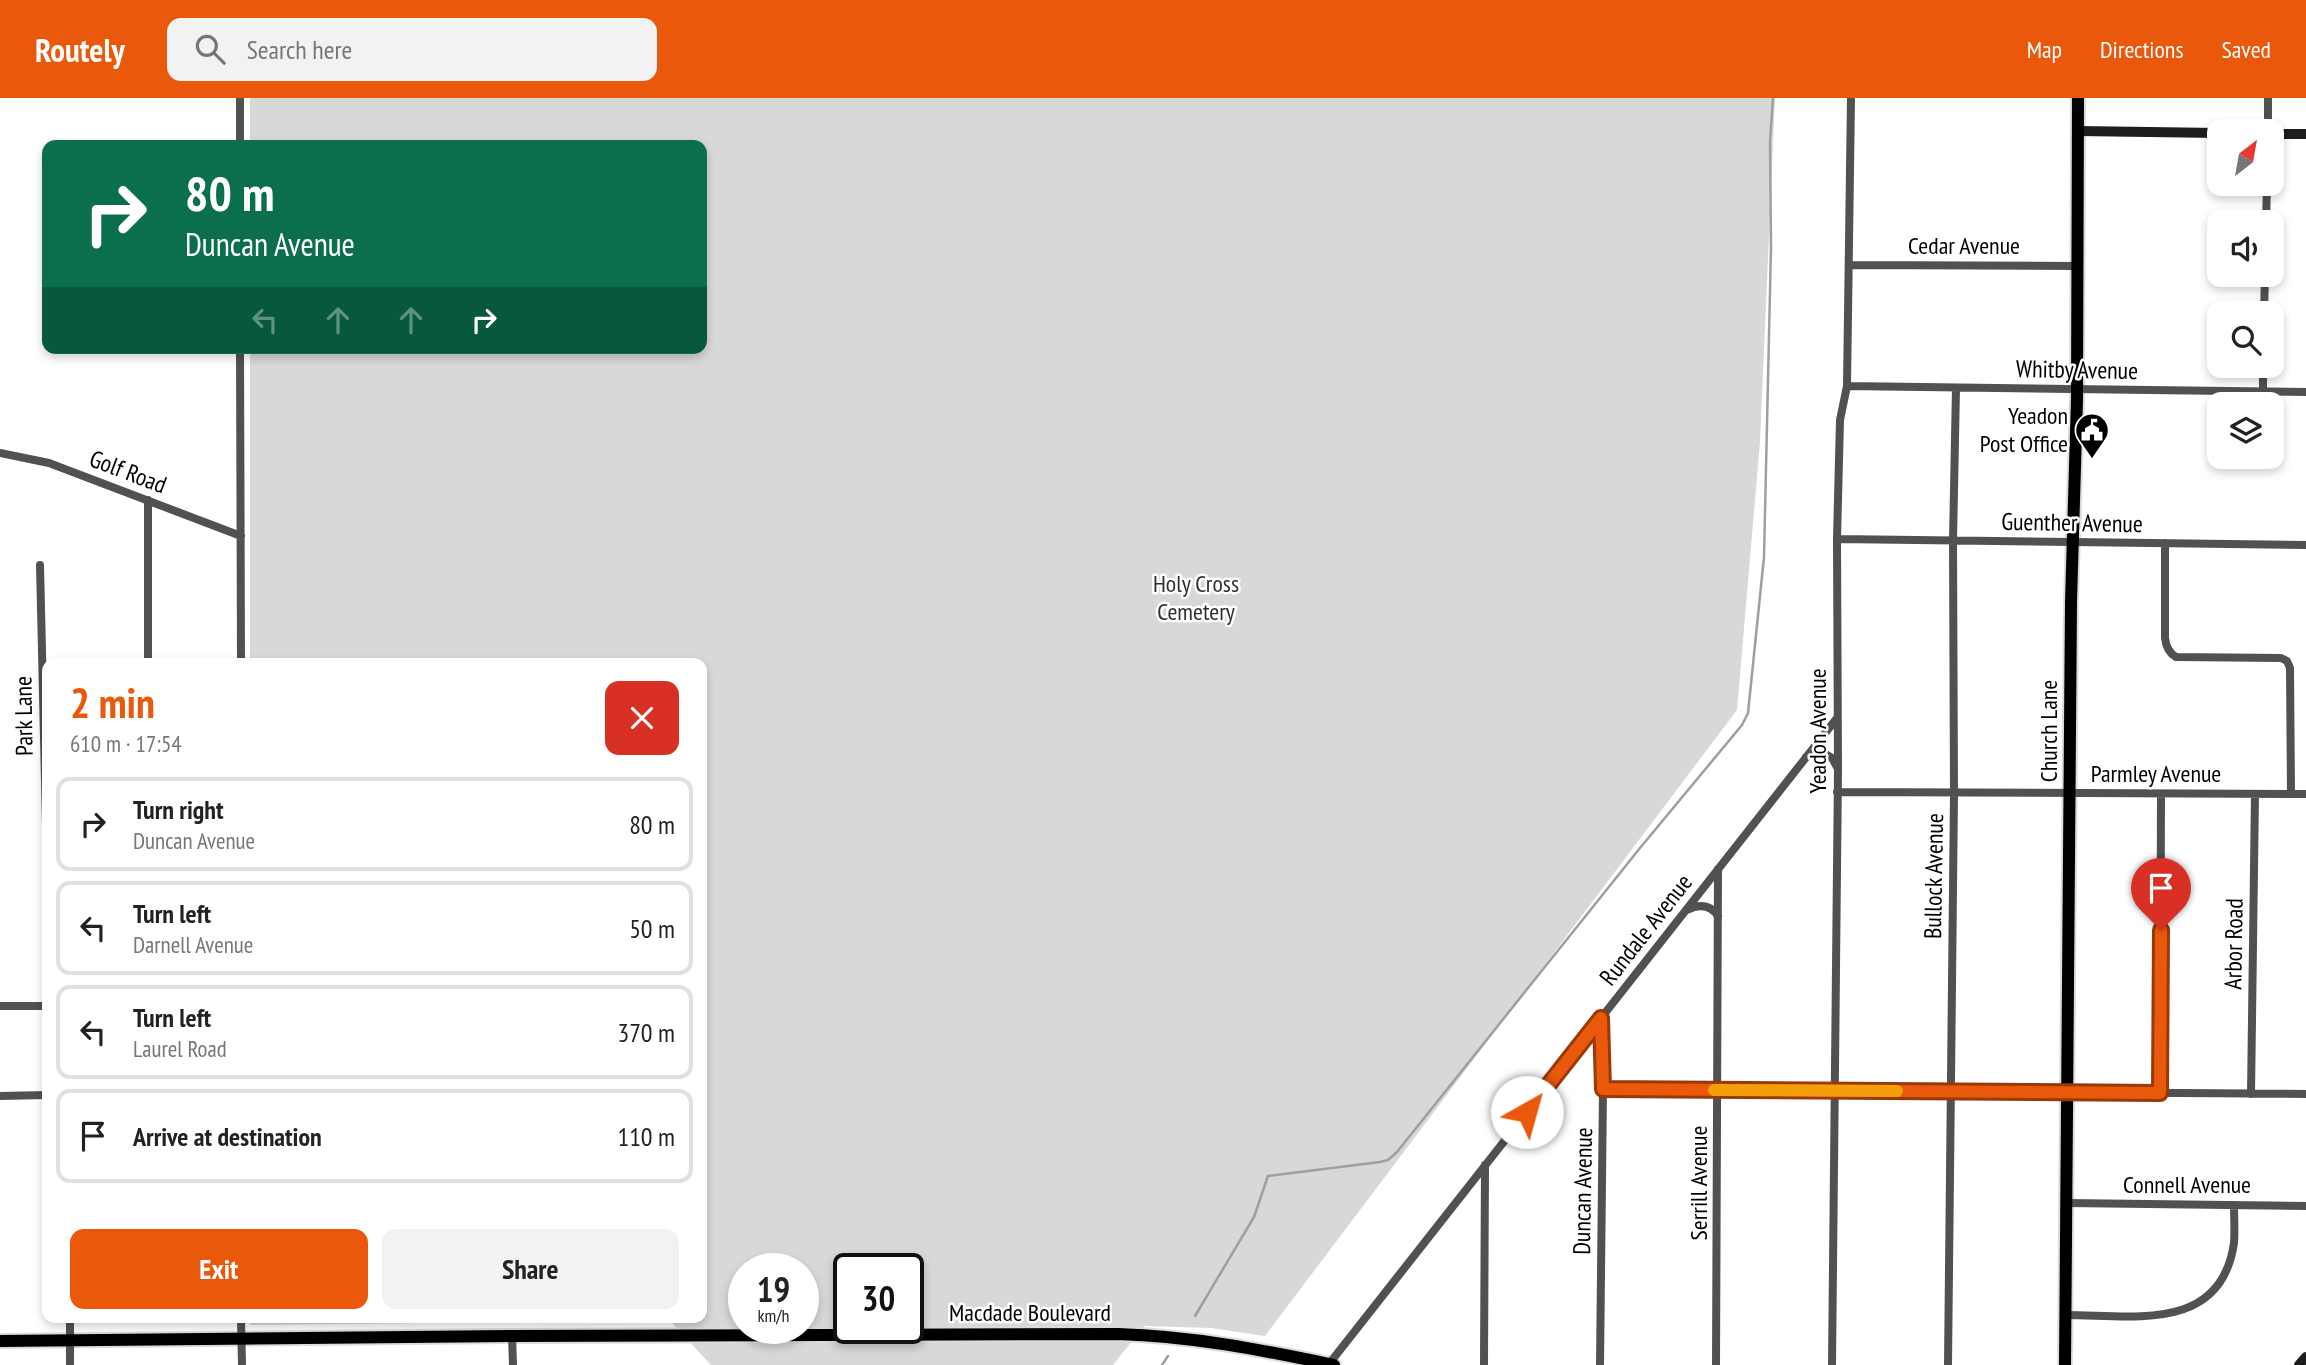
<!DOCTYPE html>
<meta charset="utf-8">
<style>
body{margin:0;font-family:"PT Sans Narrow",sans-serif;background:#f2f2f2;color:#222;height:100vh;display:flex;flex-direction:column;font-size:26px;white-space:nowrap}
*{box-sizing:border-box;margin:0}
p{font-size:23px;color:#767676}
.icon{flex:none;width:38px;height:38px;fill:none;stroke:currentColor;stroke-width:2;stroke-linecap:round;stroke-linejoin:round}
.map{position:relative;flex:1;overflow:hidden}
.panel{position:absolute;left:42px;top:560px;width:665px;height:665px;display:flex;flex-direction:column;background:#fff;border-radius:14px;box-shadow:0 4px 10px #0003}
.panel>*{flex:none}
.guide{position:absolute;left:42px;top:42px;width:665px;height:214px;border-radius:14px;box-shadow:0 4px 10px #0003;background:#0b6e4f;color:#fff;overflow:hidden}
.needle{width:46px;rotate:31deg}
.controls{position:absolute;left:2207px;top:21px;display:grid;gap:14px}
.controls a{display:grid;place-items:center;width:77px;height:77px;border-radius:14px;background:#fff;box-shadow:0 4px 10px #0003;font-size:35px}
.speed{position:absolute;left:728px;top:1155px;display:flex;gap:14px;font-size:35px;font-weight:700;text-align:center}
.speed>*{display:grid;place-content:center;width:91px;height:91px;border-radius:50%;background:#fff;box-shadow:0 4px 10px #0003;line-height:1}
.speed small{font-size:18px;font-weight:400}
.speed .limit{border:4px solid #111;border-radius:10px;background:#fff;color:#111}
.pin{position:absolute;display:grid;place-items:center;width:60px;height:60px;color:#fff;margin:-72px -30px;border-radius:50% 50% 50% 0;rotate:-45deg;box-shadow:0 0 7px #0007}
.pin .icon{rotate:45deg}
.me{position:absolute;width:77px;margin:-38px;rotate:38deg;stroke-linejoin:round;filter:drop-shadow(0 0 5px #0008)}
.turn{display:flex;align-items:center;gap:24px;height:147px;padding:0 28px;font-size:32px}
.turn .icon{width:91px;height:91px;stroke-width:2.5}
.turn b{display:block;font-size:49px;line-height:60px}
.lanes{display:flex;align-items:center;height:66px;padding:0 28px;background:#0003;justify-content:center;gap:35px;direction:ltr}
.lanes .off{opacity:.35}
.round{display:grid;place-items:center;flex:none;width:74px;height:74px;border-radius:14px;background:#f2f2f2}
.head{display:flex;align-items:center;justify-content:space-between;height:119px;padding:0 28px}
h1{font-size:42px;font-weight:700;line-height:52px;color:#ea580c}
.cta{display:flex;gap:14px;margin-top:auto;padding:14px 28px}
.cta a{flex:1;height:80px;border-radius:14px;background:#ea580c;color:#fff;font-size:28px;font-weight:700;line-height:80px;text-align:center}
.cta a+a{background:#f2f2f2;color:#222}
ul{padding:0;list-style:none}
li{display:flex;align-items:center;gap:21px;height:94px;margin:0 14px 10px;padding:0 14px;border:4px solid #e0e0e0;border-radius:14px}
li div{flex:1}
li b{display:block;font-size:26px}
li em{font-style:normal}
header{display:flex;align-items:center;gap:42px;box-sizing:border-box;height:98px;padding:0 35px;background:#ea580c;color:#fff}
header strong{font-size:33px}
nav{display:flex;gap:38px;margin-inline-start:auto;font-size:24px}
.search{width:490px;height:63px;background:#f2f2f2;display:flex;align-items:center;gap:18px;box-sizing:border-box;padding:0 24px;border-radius:14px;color:#767676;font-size:26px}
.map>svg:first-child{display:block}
</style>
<header>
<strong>Routely</strong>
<div class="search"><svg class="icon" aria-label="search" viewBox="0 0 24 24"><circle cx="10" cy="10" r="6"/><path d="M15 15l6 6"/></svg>Search here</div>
<nav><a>Map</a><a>Directions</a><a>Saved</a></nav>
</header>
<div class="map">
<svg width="2306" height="1267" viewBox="0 0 2306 1267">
<rect width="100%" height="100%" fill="#fff"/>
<path fill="#d8d8d8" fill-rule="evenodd" d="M250 0H1775L1760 344 1737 612 1265 1238 1211 1230 1144 1228 1113 1267H711L669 1222 250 1227V1220H702V565H250V250H702V47H250ZM744 1171H803V1230H744ZM849 1171H908V1230H849Z"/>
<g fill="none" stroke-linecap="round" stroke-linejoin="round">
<path stroke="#9f9f9f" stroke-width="2.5" d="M1195 1218 1254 1119 1268 1078 1380 1064 1388 1062 1397 1054 1640 750 1742 627 1748 615 1764 459 1771 149 1770 43 1773 0
M1162 1267 1168 1258"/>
<g stroke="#dbdbdb" stroke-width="16">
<path id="primary" d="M0 1243 512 1238 1118 1236C1192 1238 1262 1252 1334 1267
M2065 1267 2071 504 2077 301 2078 0"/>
</g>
<path stroke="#515151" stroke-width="8" d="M240 0V47
M2268 33V0
M2266 124 2267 86
M1850 167 2077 168
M2264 215 2265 177
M240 250 241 565
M1847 288 2306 294
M2263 293V268
M0 355 49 365 241 438
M1837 441 2306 447
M2165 445V540C2166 549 2169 555 2176 559L2281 560 2287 563 2290 570 2291 696
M40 467 47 769
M148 565V402
M1806 659 1822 654 1832 660 1837 669
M1837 694 2306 696
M1687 812C1699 806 1710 806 1718 818
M0 908H47
M1603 991 2306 996
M2160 995 2161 696
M2251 996 2255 696
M0 998 47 997
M2067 1105 2306 1108
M2066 1217C2133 1217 2221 1235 2234 1145 2235 1133 2234 1119 2234 1107
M70 1220V1267
M241 1220 242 1267
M512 1238 513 1267
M1329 1266 1837 620
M1484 1267 1485 1067
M1600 1267 1603 991 1601 920
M1716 1267 1718 771
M1832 1267 1838 672 1837 441 1840 322 1847 288 1851 0
M1948 1267 1954 695 1953 443 1956 290"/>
<path stroke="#1e1e1e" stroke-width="10" d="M2078 33 2219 35
M2272 36H2306
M2299 1267 2306 1259"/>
<use href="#primary" stroke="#000" stroke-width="12"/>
</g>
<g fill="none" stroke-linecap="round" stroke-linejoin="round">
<g stroke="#983908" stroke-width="18">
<path id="route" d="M1527 1014 1601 920 1603 991 2160 995 2161 832"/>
</g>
<use href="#route" stroke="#ea580c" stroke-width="12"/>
<path stroke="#f59e0b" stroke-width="12" d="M1714 992 1897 993"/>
</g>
<defs>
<g id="civic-pin" transform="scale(1.75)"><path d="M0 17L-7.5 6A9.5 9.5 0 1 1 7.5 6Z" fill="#000" stroke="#fff"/><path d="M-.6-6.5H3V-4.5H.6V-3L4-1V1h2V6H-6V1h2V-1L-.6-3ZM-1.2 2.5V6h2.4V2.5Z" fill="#fff"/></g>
</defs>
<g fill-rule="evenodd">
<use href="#civic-pin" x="2092" y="332"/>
</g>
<g text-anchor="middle" stroke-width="5" stroke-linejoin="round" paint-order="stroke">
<g font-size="24" fill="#000" stroke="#fff">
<text x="1964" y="156">Cedar Avenue</text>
<text transform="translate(2077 272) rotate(1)" y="8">Whitby Avenue</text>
<text transform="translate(128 374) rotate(21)" y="8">Golf Road</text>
<text transform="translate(2072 425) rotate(1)" y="8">Guenther Avenue</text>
<text transform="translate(24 618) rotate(-91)" y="8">Park Lane</text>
<text transform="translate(1818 633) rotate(-90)" y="8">Yeadon Avenue</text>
<text transform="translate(2049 633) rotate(-90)" y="8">Church Lane</text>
<text x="2156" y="684">Parmley Avenue</text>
<text transform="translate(1934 778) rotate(-89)" y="8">Bullock Avenue</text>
<text transform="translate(1646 832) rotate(-52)" y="8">Rundale Avenue</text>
<text transform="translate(2234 846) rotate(-89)" y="8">Arbor Road</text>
<text transform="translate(1699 1085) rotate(-90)" y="8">Serrill Avenue</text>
<text x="2187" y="1095">Connell Avenue</text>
<text transform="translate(1583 1093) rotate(-89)" y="8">Duncan Avenue</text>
<text x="1030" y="1223">Macdade Boulevard</text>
</g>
<g font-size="24" fill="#000" stroke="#fff" text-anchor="end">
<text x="2068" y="326">Yeadon<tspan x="2068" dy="28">Post Office</tspan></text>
</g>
<g font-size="24" fill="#2f2f2f" stroke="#fff">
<text x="1196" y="494">Holy Cross<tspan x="1196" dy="28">Cemetery</tspan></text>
</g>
</g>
</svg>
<div class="controls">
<a><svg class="needle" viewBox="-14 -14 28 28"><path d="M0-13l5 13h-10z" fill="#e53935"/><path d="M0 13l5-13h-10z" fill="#767676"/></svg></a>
<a><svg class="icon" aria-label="sound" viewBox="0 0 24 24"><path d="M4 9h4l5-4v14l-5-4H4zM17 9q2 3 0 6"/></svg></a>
<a><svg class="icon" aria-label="search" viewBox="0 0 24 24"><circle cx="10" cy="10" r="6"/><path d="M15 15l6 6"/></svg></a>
<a><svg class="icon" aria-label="layers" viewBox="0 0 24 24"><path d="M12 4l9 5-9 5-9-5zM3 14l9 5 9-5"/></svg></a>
</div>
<div class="speed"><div>19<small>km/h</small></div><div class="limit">30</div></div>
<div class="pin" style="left:2161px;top:832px;background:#d93025"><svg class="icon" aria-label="arrive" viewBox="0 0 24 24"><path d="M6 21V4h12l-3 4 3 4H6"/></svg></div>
<svg class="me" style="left:1527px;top:1014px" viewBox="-20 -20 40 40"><circle r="19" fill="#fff"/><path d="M0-13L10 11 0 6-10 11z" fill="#ea580c"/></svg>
<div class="guide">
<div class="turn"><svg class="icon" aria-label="right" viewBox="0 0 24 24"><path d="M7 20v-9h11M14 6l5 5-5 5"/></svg><div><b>80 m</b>Duncan Avenue</div></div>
<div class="lanes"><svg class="icon off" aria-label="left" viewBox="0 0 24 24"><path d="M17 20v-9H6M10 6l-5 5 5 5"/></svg><svg class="icon off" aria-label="ahead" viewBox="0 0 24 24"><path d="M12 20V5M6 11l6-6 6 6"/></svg><svg class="icon off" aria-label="ahead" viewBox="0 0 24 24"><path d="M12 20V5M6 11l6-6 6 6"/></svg><svg class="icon" aria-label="right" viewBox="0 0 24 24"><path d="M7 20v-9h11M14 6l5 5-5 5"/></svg></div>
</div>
<section class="panel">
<div class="head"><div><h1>2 min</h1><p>610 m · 17:54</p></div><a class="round" style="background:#d93025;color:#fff"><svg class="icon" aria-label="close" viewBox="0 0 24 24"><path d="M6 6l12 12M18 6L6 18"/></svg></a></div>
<ul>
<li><svg class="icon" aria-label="right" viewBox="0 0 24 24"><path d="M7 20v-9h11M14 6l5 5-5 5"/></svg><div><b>Turn right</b><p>Duncan Avenue</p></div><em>80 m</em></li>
<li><svg class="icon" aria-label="left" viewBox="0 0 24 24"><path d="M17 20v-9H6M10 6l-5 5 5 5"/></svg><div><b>Turn left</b><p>Darnell Avenue</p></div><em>50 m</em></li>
<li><svg class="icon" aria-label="left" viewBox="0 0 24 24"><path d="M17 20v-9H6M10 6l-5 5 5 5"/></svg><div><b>Turn left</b><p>Laurel Road</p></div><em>370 m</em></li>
<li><svg class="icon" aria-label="arrive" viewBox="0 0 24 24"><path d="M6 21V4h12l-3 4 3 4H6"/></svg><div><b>Arrive at destination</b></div><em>110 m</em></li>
</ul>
<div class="cta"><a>Exit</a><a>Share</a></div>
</section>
</div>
